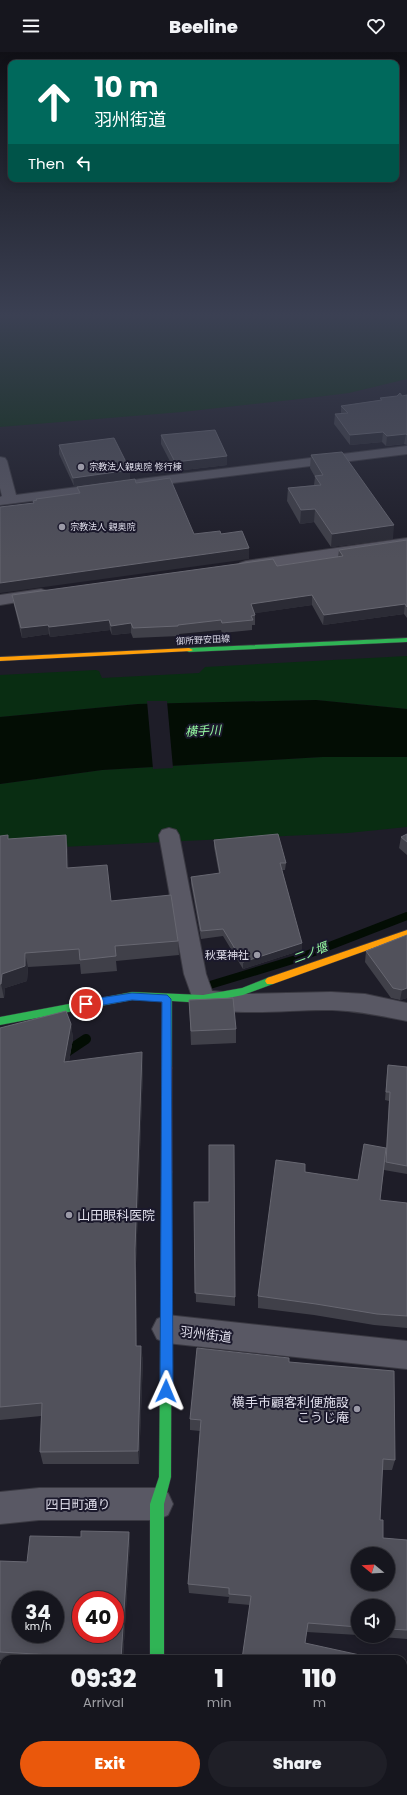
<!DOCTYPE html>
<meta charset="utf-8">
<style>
body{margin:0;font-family:Poppins,"Noto Sans JP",sans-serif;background:#1f1f27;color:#f1f3f6;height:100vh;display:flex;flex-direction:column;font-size:15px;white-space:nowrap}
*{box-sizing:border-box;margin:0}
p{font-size:13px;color:#9e9fa4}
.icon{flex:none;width:22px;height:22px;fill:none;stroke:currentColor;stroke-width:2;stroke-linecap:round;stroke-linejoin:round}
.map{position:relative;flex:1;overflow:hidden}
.drawer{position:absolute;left:0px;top:1603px;width:407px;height:140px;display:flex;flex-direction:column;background:#16161e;border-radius:12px 12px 0 0;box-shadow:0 2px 10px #0003,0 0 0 1px #35353c}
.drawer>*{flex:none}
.top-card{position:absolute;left:8px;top:8px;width:391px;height:122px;border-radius:8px;box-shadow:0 2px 10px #0003,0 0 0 1px #35353c;background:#00695c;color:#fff;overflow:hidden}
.needle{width:26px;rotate:288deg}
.fabs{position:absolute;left:351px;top:1495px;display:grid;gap:8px}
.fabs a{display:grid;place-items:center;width:44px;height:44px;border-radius:50%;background:#16161e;box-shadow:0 2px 10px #0003,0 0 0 1px #35353c;font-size:20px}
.speed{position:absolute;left:12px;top:1539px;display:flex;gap:8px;font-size:20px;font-weight:700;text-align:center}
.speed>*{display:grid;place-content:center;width:52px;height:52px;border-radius:50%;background:#16161e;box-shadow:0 2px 10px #0003,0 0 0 1px #35353c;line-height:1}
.speed small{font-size:10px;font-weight:400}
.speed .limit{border:6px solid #d22;background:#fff;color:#111}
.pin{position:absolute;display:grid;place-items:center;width:34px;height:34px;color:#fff;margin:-17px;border:2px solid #fff;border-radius:50%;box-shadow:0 1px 4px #0007}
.me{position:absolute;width:44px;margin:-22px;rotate:1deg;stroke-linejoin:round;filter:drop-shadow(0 0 3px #0008)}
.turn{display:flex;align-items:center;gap:14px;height:84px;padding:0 20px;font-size:18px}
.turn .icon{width:52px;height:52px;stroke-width:2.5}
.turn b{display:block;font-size:28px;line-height:34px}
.then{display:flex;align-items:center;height:38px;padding:0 20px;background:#0003;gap:8px;font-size:15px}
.eta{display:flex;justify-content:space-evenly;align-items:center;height:68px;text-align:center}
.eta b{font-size:24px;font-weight:800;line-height:28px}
.primary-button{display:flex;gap:8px;margin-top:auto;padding:8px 20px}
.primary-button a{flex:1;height:46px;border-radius:24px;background:#ea580c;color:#fff;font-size:16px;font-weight:800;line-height:46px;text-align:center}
.primary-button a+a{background:#1f1f27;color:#f1f3f6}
header{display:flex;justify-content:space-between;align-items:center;height:52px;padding:0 20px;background:#16161e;font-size:18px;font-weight:800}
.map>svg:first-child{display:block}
</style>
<header><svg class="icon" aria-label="menu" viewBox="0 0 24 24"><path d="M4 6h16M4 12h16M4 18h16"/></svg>Beeline<svg class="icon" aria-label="heart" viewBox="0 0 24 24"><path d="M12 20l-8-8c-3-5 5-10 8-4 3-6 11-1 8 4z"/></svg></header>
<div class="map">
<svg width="407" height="1743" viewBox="0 0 407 1743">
<rect width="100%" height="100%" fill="#1e1d28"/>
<path fill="#092d12" d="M0 263H407V327L349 341 300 347 182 360 0 375Z
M407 604V657L316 648 138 652 0 665V623L96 618 99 619 102 626 199 621 205 615Z
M322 705H407V775L348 781 0 798V732L102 718Z"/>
<path fill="#030d04" d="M316 648 407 657V705H322L102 718 0 732V665L138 652Z"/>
<path fill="#1e1d28" d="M147 649H167L173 716 153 717Z"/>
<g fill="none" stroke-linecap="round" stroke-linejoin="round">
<path stroke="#030d04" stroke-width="8" d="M210 933 296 907 407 864"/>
<path stroke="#030d04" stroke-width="10" d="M62 1003 86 987"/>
<g stroke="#3a3942" stroke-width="2">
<path id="street" d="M407 394V402L140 435 135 434 133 431 135 428 140 427Z
M0 405 5 406 7 409 16 443 108 431 113 432 115 435 113 438 108 439 0 453V445L2 444 0 436Z
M407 486V496L246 519 240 517 238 514 240 511 246 509Z
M41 537 47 539 49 542 47 545 0 553V543Z
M169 776 176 778 179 783 206 922 212 939 248 942 331 940 365 942 407 951V969C382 964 358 959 332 958 289 957 235 966 195 953L184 922 159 783 162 778Z
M167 1263 407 1289V1317L167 1291 157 1287 152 1277 157 1267Z
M39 1436H157L168 1441 173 1452 168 1463 157 1468H39L0 1472V1440Z
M135 1739H173V1743H135Z"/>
</g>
<g stroke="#3a3942" stroke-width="1">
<path id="fast" d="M407 586V590L189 600 185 598 189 596Z
M270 925 273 926 275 929 273 932 243 943 203 951 172 949V1016L171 1019 167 1020 163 1019 162 1016V949L132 948 0 973V965L132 940 203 943 242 936Z
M167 1115 171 1117 172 1120 171 1425 164 1452V1607H150V1452L159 1425 162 1120 163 1117Z"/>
</g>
<g stroke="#3a3942" stroke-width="1">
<path id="slow" d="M189 596 193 598 191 599 0 609V605Z
M407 878V884L273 932H267L265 929 267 926Z"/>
</g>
<g stroke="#3a3942" stroke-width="1">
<path id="jam" d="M167 1012 171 1013 172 1016V1120L171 1123 167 1125 163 1123 162 1120V1016L163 1013Z"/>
</g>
<use href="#street" fill="#595864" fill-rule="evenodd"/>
<use href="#fast" fill="#30b455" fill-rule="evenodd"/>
<use href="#slow" fill="#ff9f0a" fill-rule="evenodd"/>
<use href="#jam" fill="#e5322d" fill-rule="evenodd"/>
</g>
<path fill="#404049" d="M407 343V393L404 392 386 394 382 390 350 393 334 372 335 362H341V354L380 348V346Z
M161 383 227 404V413L175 419 161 392Z
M59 393 130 418V427L74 434 59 402Z
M311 403 393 487 331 495 314 470 300 472 287 449 288 436 314 433 315 425 310 416Z
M407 488V566L404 562 323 573 312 553 255 561V573H252V578L222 581 221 578 179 582V584L133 586 131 581 112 583 110 578 50 585 49 582 22 586 14 553 12 543 277 514 338 505 339 498Z
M407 782V803L399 796 401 785Z
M0 784 8 787 68 798V816L111 849 178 889 179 903 116 909 117 919 81 922 80 912 28 915 27 929 5 936 4 946H0Z
M214 788 286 811 285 818H282L302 898 243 917 223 884 201 887 191 832V825L219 822 214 795Z
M407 883V946L400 948 391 946 365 910 366 899Z
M189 948 236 977V991L191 993Z
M71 972 73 987 69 1009 143 1016 136 1211 137 1294 143 1307 139 1412H43L40 1400 41 1364 0 1368V1378V976Z
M388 1013 407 1015V1122L384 1118 380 1148 407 1151V1276L374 1273 314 1263 258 1256V1244L305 1120 358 1128 386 1096 389 1049 385 1048 387 1021Z
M194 1150 235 1245V1254L196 1250Z
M289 1310 395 1408 392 1418H382L380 1468 383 1486 407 1488V1587L369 1584H388V1554H358V1583L307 1580 242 1607 250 1553 228 1551 229 1545 189 1541 188 1532 200 1379 190 1378V1367Z
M129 1480 130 1489 123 1607H4V1608H0V1509L27 1510 81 1485Z
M403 1612 407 1613V1668L403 1667Z
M236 1739H262L261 1743H252Z
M339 1739H367V1743H338Z"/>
<path fill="#2b2b35" d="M383 380 382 390 350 393V383Z
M406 382 404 392 386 394 387 384Z
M227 404V413L175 419V410Z
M130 418V427L74 434 73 426Z
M315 457 314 470 300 472 301 458Z
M394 473 393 487 331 495 332 482Z
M249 496V507L0 541V531Z
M312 543V553L251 562V552Z
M405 552 404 562 323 573 324 563Z
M109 568 110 578 50 585 49 575Z
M131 571V581L112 583 111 574Z
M48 573 49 582 22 586 21 576Z
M66 783 68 798 69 831 67 816Z
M302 891V898L243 917V910Z
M25 901 28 915 27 929 5 936 4 946 1 932 2 922Z
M407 936V946L400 948 402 938Z
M71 972 73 987 66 1025 64 1010Z
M142 1000 143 1016 136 1211 137 1307 136 1294 135 1197Z
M141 1294 143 1307 139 1412 138 1399Z
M129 1480 130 1489 123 1607H121Z"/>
<path fill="#51515b" stroke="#676771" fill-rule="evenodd" d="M400 341 402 344 407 343V383L406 382 387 384 383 380 350 383 335 362 348 361 341 354 382 348 380 346 397 344Z
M215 378 227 404 175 410 161 383Z
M114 386 130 418 73 426 59 393Z
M342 400 394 473 332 482 315 457 301 458 288 436 321 433 315 424 323 423 311 403Z
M170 426 194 482 220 479 221 482 242 479 249 496 0 531V455L34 451 33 449 37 448 36 447 80 441 77 435 135 427 136 431Z
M407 488V555L405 552 324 563 312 543 251 552 255 563 251 564 253 568 222 571 221 568 178 573V574L133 576 131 571 111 574 109 568 49 575 48 573 21 576 12 543 273 507 277 514 343 504 339 498Z
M278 782 286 811H280L302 891 243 910 223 877 201 879 191 825 220 821 214 788Z
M407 782V790L401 785Z
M8 783V787L66 783 67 816 107 813 111 849 171 843 178 889 115 894 116 904 80 908 79 897 25 901V914L2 922 1 932H0V784Z
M407 883V936L402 938 393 936 366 899Z
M233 946 236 977 191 979 189 948Z
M66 959 71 972 64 1010 142 1000 135 1197 136 1294H141L138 1399 40 1400 42 1351 0 1355V976Z
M388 1013 407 1015V1114L386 1110 390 1040H386Z
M364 1092 386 1096 380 1148 407 1151V1264L377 1262 316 1252 258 1244 276 1108 305 1112V1120L358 1128Z
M209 1093H234L235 1245 195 1241 194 1150H209Z
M197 1296 289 1306V1310L394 1319 395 1408 383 1407 380 1468H383V1486L407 1488V1578L388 1577V1554H358V1575L308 1571 305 1591 378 1607H242L251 1544 229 1542V1536L188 1532 201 1368 190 1367ZM358 1502H388V1532H358Z
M81 1479 129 1480 121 1607H70V1604L0 1600V1509L27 1510 30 1484 81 1485ZM21 1548H55V1582H21ZM81 1548H115V1582H81Z
M403 1612 407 1613V1660L403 1659Z
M341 1739H367V1743H341Z"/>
<linearGradient id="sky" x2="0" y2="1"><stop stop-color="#101016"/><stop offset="0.52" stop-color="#3b4053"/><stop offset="1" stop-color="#3b4053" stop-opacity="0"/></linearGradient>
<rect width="407" height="507" fill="url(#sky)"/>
<path fill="#1a73e8" stroke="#114b97" d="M132 941 167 943 171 947 173 1339 171 1344 166 1345 162 1344 160 1339 162 950 132 948 86 956 82 952 86 948Z"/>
<g fill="#9b9aa7" stroke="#1b192c" stroke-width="1.5">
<circle cx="81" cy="415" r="4"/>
<circle cx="62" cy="475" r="4"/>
<circle cx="257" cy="903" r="4"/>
<circle cx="69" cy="1163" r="4"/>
<circle cx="357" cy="1357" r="4"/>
</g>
<g text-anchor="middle" stroke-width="4" stroke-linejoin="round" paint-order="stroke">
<g font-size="9" fill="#dfdeeb" stroke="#1b192c" text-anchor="start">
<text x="89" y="418">宗教法人親奥院 修行棟</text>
<text x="70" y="478">宗教法人 親奥院</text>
</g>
<g font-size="9" fill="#dfdeeb" stroke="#1b192c">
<text transform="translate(203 588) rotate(-3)" y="3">御所野安田線</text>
</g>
<g font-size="11" fill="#dfdeeb" stroke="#1b192c" text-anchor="end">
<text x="249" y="907">秋葉神社</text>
</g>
<g font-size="12" font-style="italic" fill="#95f8a1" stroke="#1b192c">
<text transform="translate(203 679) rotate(-3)" y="4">横手川</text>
<text transform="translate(310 901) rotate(-21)" y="4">二ノ堰</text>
</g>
<g font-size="13" fill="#dfdeeb" stroke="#1b192c" text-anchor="start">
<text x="77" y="1168">山田眼科医院</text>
<text x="349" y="1355" text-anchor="end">横手市顧客利便施設<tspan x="349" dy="15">こうじ庵</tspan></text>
</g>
<g font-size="13" fill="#dfdeeb" stroke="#1b192c">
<text transform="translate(206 1282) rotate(7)" y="5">羽州街道</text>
<text x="78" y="1457">四日町通り</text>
</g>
</g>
</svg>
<div class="fabs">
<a><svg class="needle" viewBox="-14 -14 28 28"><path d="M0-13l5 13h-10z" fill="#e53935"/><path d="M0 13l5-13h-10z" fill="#9e9fa4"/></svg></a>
<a><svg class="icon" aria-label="sound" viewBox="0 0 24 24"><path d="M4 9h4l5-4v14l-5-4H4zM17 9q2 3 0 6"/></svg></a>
</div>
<div class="speed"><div>34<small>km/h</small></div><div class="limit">40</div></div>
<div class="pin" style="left:86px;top:952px;background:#d93025"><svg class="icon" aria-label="arrive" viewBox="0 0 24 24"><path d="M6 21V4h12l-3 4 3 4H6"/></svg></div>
<svg class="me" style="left:166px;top:1339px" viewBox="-20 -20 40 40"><path d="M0-17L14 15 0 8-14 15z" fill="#1a73e8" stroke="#fff" stroke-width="4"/></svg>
<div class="top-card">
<div class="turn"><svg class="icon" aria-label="ahead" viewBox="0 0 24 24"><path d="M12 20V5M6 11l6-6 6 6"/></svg><div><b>10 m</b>羽州街道</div></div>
<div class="then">Then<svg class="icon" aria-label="left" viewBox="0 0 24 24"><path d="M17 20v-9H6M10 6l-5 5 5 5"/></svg></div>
</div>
<section class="drawer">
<div class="eta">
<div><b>09:32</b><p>Arrival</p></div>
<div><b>1</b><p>min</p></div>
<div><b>110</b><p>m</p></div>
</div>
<div class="primary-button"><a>Exit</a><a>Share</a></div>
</section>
</div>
